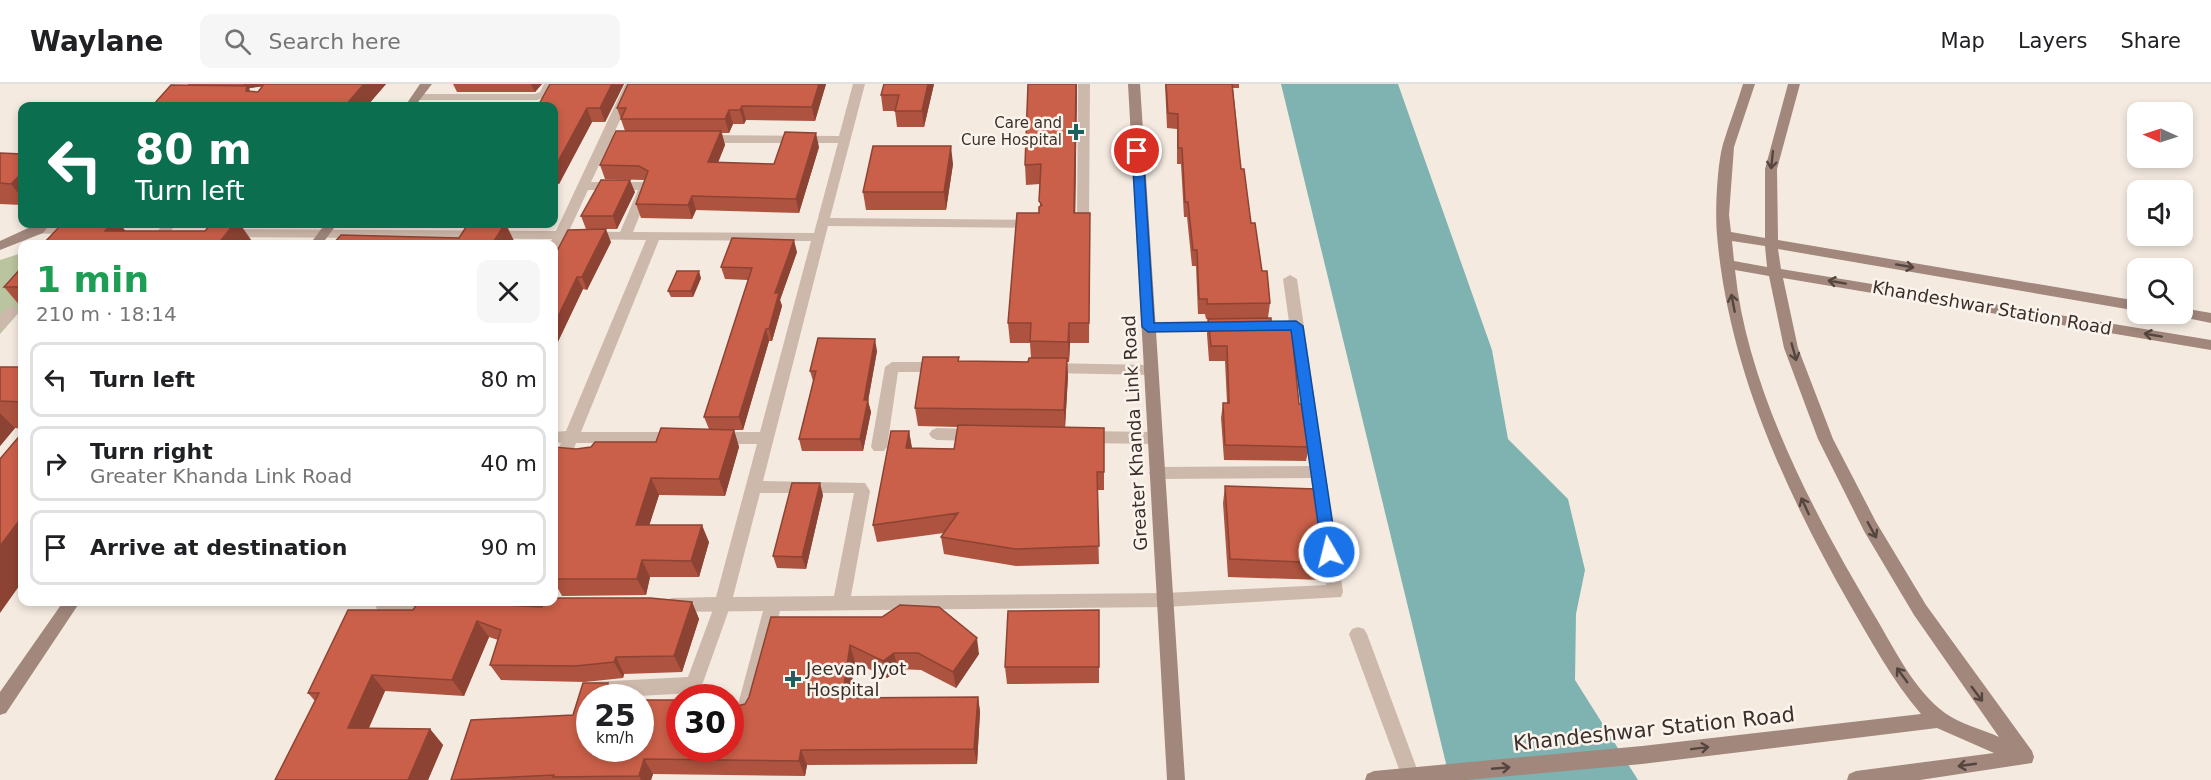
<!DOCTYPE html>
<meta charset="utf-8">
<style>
body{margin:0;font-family:"DejaVu Sans",sans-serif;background:#f6f6f6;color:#202124;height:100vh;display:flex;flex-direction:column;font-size:22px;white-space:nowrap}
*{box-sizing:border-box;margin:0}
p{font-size:20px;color:#757577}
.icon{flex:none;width:33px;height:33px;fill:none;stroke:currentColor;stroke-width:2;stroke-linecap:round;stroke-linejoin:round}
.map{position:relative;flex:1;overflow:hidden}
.drawer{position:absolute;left:18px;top:156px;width:540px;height:366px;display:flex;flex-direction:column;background:#fff;border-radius:12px;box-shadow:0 3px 9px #0003}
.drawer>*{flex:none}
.guide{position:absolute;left:18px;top:18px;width:540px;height:126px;border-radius:12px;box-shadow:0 3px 9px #0003;background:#0b6e4f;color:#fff;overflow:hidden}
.needle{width:39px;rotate:273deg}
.buttons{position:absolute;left:2127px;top:18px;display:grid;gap:12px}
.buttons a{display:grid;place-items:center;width:66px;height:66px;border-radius:12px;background:#fff;box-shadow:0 3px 9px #0003;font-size:30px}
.speed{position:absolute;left:576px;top:600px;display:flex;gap:12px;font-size:30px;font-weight:700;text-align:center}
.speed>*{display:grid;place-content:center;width:78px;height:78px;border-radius:50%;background:#fff;box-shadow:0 3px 9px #0003;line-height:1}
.speed small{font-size:15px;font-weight:400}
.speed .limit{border:9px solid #d22;background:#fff;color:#111}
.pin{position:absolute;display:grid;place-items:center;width:51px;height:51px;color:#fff;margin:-26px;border:3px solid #fff;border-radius:50%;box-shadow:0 2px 6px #0007}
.me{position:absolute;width:66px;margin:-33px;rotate:352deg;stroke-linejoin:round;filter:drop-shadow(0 0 4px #0008)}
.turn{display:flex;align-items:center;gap:21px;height:126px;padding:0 18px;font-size:27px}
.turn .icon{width:78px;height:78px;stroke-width:2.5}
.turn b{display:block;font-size:42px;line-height:51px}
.round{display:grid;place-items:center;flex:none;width:63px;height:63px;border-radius:12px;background:#f6f6f6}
.summary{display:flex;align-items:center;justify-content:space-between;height:102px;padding:0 18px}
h1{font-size:36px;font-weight:700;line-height:45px;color:#1e9e55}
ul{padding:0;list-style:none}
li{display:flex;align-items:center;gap:18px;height:75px;margin:0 12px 9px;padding:0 6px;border:3px solid #e0e0e0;border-radius:12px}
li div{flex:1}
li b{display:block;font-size:22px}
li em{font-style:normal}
header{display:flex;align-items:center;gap:36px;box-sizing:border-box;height:84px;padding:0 30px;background:#fff;border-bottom:2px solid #e0e0e0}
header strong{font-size:28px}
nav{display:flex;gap:33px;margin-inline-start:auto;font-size:21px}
.search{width:420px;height:54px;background:#f6f6f6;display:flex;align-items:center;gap:15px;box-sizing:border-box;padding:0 21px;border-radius:12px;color:#757577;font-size:22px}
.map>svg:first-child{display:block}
</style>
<header>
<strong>Waylane</strong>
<div class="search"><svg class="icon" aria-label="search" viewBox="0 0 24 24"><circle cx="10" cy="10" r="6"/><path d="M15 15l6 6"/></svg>Search here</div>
<nav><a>Map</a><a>Layers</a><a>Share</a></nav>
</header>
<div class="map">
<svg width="2211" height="696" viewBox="0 0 2211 696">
<rect width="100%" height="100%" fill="#f4eae0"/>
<path fill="#bac49f" d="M22 169V225L0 250V176Z"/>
<path fill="#7eb3b2" d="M1281 0H1398L1492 266 1508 355 1568 415 1585 486 1576 530 1575 596 1638 696H1450Z"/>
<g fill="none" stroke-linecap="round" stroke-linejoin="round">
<path fill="#cdb9ab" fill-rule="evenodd" d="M1078 0H1090L1089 135 1083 139 1077 135Z
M12 222 19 227 5 244 0 246V232L7 224Z
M1226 237 1233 242 1226 247 1148 248 1141 243 1148 238Z
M892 278H941L948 283 941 288H898L887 363 884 367H874L871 363 885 283Z
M1049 279 1151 281 1158 286 1151 291 1049 289 1042 284Z
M937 344 975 345 980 347 983 351 980 355 975 357 937 356 932 354 929 350 932 346Z
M1086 347 1155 348 1160 350 1163 354 1160 358 1155 360 1086 359 1081 357 1078 353 1081 349Z
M1318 382 1323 384 1326 388 1323 392 1318 394 1157 395 1152 393 1149 389 1152 385 1157 383Z
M723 513 729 515 731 520 700 607 694 609 600 614 586 612 583 606 586 600 592 598 688 593 715 520 717 515Z"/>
<path fill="#cdb9ab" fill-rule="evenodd" d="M544 0H556L548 12 537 16H417L411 13 417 10H535L540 8Z
M625 0H637L613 51H631L637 55 631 59 610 58 591 98H644L651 103 633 148 814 149 838 59H703L697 55 703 51 839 52 853 0H865L830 134 1035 136 1041 140 1035 144 828 142 763 397 865 399 870 407 851 512 1165 509 1326 501 1283 195 1290 191 1297 195 1343 508 1341 513 1165 523 780 527 754 628 751 634 745 636 739 634 736 628 763 527 672 528 666 526 664 521 666 516 672 514 716 513 757 360H715L710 358 707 354 710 350 715 348H760L811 157 659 156 581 348H676L681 350 684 354 681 358 676 360 609 359 599 378 594 380 558 377 555 373 561 359 554 358V348L566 347 646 156 565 155 559 168 554 169V160H550L552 155 229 153 223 149 229 145 556 147ZM588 106H638L620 148 569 147ZM576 359H594L589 368H573ZM760 409H854L834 512 733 513Z
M163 140H176L168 151 163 152 157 148Z
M38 142 76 143 82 147 76 151 33 149 32 146 33 143Z
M554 515 567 517 569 522 567 527 561 529H504L498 527 496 522 498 518H554Z
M378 518H441L443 522 441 527 435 529 384 530 378 528 376 523Z
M1358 543 1364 545 1367 550 1420 693 1419 696H1403L1402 693 1349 550 1352 545Z"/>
<path fill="#a1877c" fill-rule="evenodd" d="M420 0H432L415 22H405Z
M1128 0H1140L1185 696H1167Z
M1743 0H1755L1734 63 1729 131 1731 148 1765 154V85L1788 0H1800L1777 85 1778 156 2138 217V227L1778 165 1781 185 2211 256V266L1783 194 1798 264 1833 355 1876 438 1926 521 2032 667 2034 673 2032 679 1920 696H1847L1849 690 1856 687 1994 669 1937 644 1642 680 1467 696H1365L1367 690 1374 687 1642 662 1921 630C1892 596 1871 557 1849 519 1784 405 1728 281 1717 151 1715 130 1717 81 1723 60 1729 40 1737 20 1743 0ZM1732 157 1765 162 1767 183 1734 177ZM1735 186 1769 192 1784 264 1818 355 1864 447 1914 531 1999 653C1984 646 1958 639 1945 629 1914 606 1895 566 1876 534 1815 432 1747 305 1735 186Z
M37 140H50L43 149 0 166V157Z
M325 140H337L322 160H310Z
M2182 224 2211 229V239L2177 232 2175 230H2182Z
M63 518H80L6 629 0 631V608Z"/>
</g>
<path fill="#ae533f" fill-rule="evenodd" d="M188 0H386L367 22H155L154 20 188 1ZM262 2 258 8 250 7 249 5 250 4Z
M453 0H542L535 8H457Z
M549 0H624L605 38H592L559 100H554V22Z
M628 0H826L815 37 746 36 744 40H733L729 49H722L725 61 718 79 774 80 819 63 799 129 696 126 692 135 641 134 636 120 645 96 605 95 600 81 625 47 617 24Z
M934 0 924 43H897L895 27H883L881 11Z
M1028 0H1077L1075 129H1090L1089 259H1070L1069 278H1067L1068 292 1065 343 1104 344V406H1097L1099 480 1016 482 944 470 941 453 944 449 877 458 873 441 909 347 912 364 954 365 958 343 918 342 915 324 959 277 1028 278 1031 274 1030 259H1010L1008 239 1040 123V100L1026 101 1025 81Z
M1165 0H1239V4H1233L1241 85 1251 139 1270 219 1268 234 1271 238 1299 320 1309 363 1306 377 1224 376 1221 334 1223 319H1227L1225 277H1209L1207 250 1208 235H1206L1205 230H1198L1196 182H1192L1187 133H1184L1181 80H1177V45L1167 44Z
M0 69 22 70V121L0 120Z
M953 80 946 126H866L863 108Z
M635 108 617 145H586L581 132Z
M468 140H525L522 144H508L514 157 512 160H333L459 154Z
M611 158 587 206 583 205 554 266V173Z
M797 168 780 216 782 222 772 257H769L743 346H734L739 363 725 412 659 411 649 441 709 458 699 493H650L646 511 562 512 555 499H554V363L576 365 656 358 709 345 704 333 748 196 725 195 721 183Z
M22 183V224L4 203Z
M701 194 693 213H671L668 207Z
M877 267 868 317 871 328 863 367H802L799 355 813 297 810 287Z
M0 283H22V345L15 344 0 362Z
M1225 402 1327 479 1323 496 1228 493 1223 419Z
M823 411 806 485 777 484 773 472Z
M692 518 699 535 682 588 624 590 623 594 585 598 501 596 490 581 498 556 489 553 464 612 385 607 369 644 430 645 443 661 428 696H275L315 617 308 609 413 526Z
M1099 526V599L1007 600 1005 583Z
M771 533 979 570 956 604 921 586 898 585 887 594 855 578 849 614 978 613 980 628 977 680 807 681 805 692 653 690 651 696H451L590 664 731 620 737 622 745 620 749 613Z"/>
<path fill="#8d4333" d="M243 0H268L266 2 250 4 249 5 257 18 246 7V5Z
M364 0H386L367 22H345Z
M531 0H542L535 8Z
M612 0H624L605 38 600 24Z
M819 0H826L815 37 812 23Z
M928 0H934L924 43 922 27Z
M1076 0H1077L1075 149 1074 129Z
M742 22 746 36 744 40 740 26Z
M587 24 592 38 559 100 554 88V85Z
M729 26 733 40 729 49 725 35Z
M721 47 725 61 712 92 708 78Z
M816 49 819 63 799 129 796 115Z
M951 62 953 80 946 126 944 108Z
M22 89V114L11 100Z
M630 96 635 108 617 145 613 132Z
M692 112 696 126 692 135 688 121Z
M111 140H120L136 160 105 147Z
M234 140H240L254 160H218Z
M505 140 514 157 512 160H492Z
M519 140H525L522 144Z
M606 145 611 158 587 206 582 193Z
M794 156 797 168 780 216 782 222 772 257 769 245 775 209Z
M699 187 701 194 693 213 691 207Z
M577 193 583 205 554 266V241Z
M1069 239 1070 259 1069 278 1068 258Z
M766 245 769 257 743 346 739 333Z
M875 255 877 267 868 317 871 328 863 367 860 355 864 316Z
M1067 274 1068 292 1065 344 1064 326Z
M0 329 15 344 0 362Z
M734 346 739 363 725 412 719 395Z
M909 347 912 365 906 364Z
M651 394 659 411 644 458 636 441Z
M820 399 823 411 806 485 802 473Z
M22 433V498L0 529V462Z
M702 441 709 458 699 493 691 477Z
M642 476 650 493 646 511 637 495Z
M692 518 699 535 682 588 674 572Z
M477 537 489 553 464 612 452 596Z
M977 554 979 570 956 604 953 588Z
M850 561 855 578 848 624 836 614Z
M894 569 898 585 887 594 883 577Z
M616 573 624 590 623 594 614 578Z
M372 591 385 607 362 659 348 644Z
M608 599 616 614H604Z
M978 613 980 628 977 680 974 665Z
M430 645 443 661 428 696H408Z
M801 666 807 681 805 692 799 677Z
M644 675 653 690 651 696H641L639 692Z"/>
<path fill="#ca6049" stroke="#8d4333" stroke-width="1.5" d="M264 0H364L345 22H253L255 20H154L171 1 247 2 246 7 258 8Z
M550 0H612L600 24H587L554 85V22H538Z
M628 0H819L812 23 742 22 740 26H729L725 35H621L626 24H617Z
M884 0H928L922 27H895L899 11H881Z
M1028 0H1076L1074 129H1090L1089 239H1069L1068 258 1030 257 1031 239H1008L1017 129H1039V123L1042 121 1039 117 1041 80 1025 81Z
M1166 0H1232L1241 85H1244L1251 139H1255L1262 187H1267L1270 219 1207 220V215H1199L1197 166H1193L1188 118H1185L1182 64H1178V30L1168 29Z
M616 47H721L708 78 774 80 785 48 816 49 796 115 692 112 688 121 636 120 648 87 639 82 600 81Z
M873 62H951L944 108H863Z
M0 69 22 70V89L11 100 0 99Z
M601 96H630L613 132H581Z
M62 140H111L105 147H205L211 140H234L218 160H43Z
M468 140H505L492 160H333L341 151 459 154Z
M606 145 582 193H577L554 241V173L568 146Z
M732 154 794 156 775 209H779L769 245H766L739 333H704L752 184 721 183Z
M22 183V203H4Z
M677 187H699L691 207H668Z
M1271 234V238H1291L1299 320H1303L1309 363 1225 361 1223 319H1229L1227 262H1211L1208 235Z
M818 254 875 255 864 316H868L860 355H799L816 287H810Z
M923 273H959L958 277 1028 278 1029 274H1067L1064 326 915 324Z
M0 283H22V318L0 317Z
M958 341 1104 344V388H1097L1099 462 1015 465 941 453 958 429 873 441 891 347H909L906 364 954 365Z
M661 344 734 346 719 395 651 394 636 441H702L691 477 642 476 637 495H554V492L557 482H554V409L556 403H554V363L576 365 591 363 595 358H656Z
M22 349V433L0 462V375Z
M792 399H820L802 473 773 472Z
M1225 402 1316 405 1327 479 1230 475Z
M554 514H650L692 518 674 572 616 573 614 578 575 582 490 581 501 546 477 537 452 596 372 591 348 644 430 645 408 696H275L319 609H308L348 526H413L418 518H448L542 523 544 518H554Z
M900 521 939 523 977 554 953 588 918 569H894L883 577 850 561 843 608 836 614 978 613 974 665 801 666 799 677 644 675 639 692 553 693 554 691 451 696 471 636 573 631 583 599H608L604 614H590V664H640V616H680V664H730V619L737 622 745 620 749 613 771 533H882Z
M1099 526V583H1005L1008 527Z"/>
<defs><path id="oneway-shaft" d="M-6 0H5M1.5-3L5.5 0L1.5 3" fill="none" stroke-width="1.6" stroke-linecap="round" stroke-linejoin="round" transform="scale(1.5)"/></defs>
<g stroke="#54453f">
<use href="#oneway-shaft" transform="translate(1772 76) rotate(96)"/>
<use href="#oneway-shaft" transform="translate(1905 182) rotate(10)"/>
<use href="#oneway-shaft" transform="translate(1837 198) rotate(-170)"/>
<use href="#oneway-shaft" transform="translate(1733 219) rotate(-101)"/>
<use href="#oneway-shaft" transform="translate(2153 251) rotate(-170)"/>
<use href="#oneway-shaft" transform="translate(1794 268) rotate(74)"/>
<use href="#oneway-shaft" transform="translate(1805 422) rotate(-115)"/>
<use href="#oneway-shaft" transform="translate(1872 446) rotate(61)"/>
<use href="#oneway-shaft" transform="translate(1902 591) rotate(-126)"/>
<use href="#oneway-shaft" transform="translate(1977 610) rotate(53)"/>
<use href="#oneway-shaft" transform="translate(1700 664) rotate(-7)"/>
<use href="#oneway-shaft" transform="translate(1967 681) rotate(172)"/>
<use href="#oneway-shaft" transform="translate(1501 684) rotate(-5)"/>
</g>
<path fill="#1a73e8" stroke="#114b97" stroke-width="1.5" d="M1137 64 1143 67 1154 239 1296 237 1303 242 1337 468 1335 472H1324L1322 468 1291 246 1148 248 1142 243 1132 67Z"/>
<g fill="#1e5f5f" stroke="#fbf4ed" stroke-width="2">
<path d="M1073 39h6v6h6v6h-6v6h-6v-6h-6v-6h6z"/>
<path d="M790 586h6v6h6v6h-6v6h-6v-6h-6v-6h6z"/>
</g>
<g text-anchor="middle" stroke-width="5" stroke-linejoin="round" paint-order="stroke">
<g font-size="15" fill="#3b2f2b" stroke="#fbf4ed" text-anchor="end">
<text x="1062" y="44">Care and<tspan x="1062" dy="17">Cure Hospital</tspan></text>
</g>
<g font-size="18" fill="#3b2f2b" stroke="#fbf4ed">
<text transform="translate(1992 224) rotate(10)" y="6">Khandeshwar Station Road</text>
<text transform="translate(1135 349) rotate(-93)" y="6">Greater Khanda Link Road</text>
</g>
<g font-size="18" fill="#3b2f2b" stroke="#fbf4ed" text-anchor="start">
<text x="806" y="591">Jeevan Jyot<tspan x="806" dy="21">Hospital</tspan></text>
</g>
<g font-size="21" fill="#3b2f2b" stroke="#fbf4ed">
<text transform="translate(1654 645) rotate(-6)" y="7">Khandeshwar Station Road</text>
</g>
</g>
</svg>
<div class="buttons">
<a><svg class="needle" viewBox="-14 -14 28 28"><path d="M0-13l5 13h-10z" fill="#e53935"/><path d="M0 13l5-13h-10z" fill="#757577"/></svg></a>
<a><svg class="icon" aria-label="sound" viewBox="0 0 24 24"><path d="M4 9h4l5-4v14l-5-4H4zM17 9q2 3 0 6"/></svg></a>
<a><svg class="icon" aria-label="search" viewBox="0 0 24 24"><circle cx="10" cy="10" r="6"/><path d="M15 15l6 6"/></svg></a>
</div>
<div class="speed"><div>25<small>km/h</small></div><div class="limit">30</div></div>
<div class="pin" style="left:1137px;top:67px;background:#d93025"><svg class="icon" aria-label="arrive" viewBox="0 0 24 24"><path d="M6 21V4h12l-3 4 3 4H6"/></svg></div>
<svg class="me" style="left:1329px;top:468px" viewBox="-20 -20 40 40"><circle r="17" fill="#1a73e8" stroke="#fff" stroke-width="3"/><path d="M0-11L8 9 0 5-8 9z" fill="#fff"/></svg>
<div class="guide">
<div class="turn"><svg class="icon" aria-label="left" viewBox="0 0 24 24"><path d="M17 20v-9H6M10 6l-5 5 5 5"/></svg><div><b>80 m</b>Turn left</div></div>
</div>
<section class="drawer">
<div class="summary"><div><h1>1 min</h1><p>210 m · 18:14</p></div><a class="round"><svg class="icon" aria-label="close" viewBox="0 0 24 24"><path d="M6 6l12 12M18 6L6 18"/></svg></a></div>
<ul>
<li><svg class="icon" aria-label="left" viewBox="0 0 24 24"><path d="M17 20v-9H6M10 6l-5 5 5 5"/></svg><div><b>Turn left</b></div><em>80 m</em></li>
<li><svg class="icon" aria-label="right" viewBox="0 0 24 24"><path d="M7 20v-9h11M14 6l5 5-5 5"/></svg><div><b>Turn right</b><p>Greater Khanda Link Road</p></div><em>40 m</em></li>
<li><svg class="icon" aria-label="arrive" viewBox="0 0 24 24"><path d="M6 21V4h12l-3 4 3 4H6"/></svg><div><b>Arrive at destination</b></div><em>90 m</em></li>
</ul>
</section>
</div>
